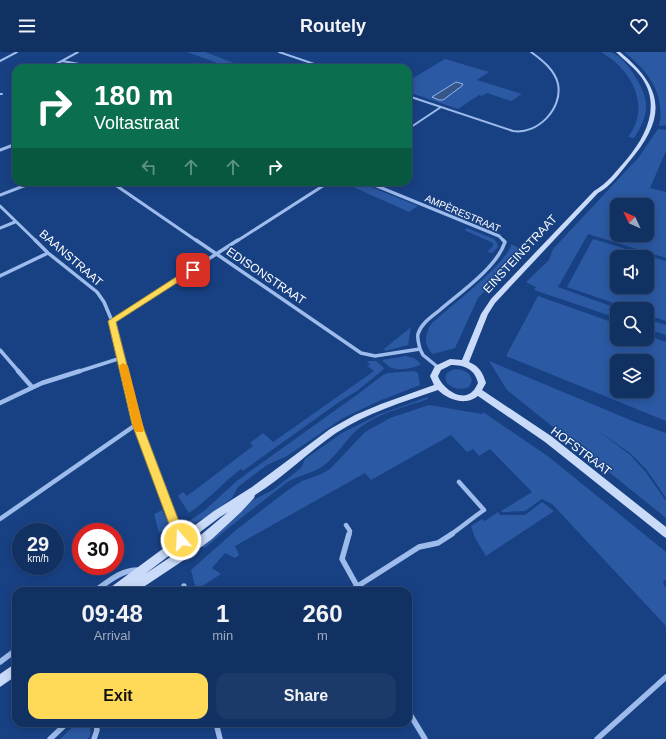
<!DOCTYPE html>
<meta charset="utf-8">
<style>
body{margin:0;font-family:Helvetica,sans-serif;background:#1b3969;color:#f1f3f6;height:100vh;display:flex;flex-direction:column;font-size:15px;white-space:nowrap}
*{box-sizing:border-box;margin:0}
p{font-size:13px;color:#9ca9be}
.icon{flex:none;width:22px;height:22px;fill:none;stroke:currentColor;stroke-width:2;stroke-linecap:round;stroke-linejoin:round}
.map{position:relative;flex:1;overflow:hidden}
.sheet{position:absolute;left:12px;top:535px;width:400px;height:140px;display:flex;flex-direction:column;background:#123163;border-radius:12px;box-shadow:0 2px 10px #0003,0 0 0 1px #314c78}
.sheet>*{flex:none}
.hud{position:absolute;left:12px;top:12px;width:400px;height:122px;border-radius:12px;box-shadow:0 2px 10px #0003,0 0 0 1px #314c78;background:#0b6e4f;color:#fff;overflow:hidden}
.needle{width:26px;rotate:314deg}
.fabs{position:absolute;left:610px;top:146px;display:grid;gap:8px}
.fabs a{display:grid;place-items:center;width:44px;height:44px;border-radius:8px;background:#123163;box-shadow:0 2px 10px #0003,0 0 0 1px #314c78;font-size:20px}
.speed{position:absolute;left:12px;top:471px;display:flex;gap:8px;font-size:20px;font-weight:700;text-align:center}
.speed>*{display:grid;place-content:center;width:52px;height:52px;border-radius:50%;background:#123163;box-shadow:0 2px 10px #0003,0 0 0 1px #314c78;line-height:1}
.speed small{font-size:10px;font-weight:400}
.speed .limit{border:6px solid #d22;background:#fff;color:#111}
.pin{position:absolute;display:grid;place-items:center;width:34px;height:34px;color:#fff;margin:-17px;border-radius:8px;box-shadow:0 2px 6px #0006}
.me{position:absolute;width:44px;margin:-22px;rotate:341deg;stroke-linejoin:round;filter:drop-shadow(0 0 3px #0008)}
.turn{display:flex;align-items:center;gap:14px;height:84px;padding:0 16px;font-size:18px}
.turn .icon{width:52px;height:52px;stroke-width:2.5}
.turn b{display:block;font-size:28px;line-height:34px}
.lanes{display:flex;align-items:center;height:38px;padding:0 16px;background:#0003;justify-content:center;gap:20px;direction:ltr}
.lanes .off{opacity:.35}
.eta{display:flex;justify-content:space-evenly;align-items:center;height:68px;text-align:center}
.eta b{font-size:24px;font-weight:600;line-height:28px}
.cta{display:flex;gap:8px;margin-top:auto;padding:8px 16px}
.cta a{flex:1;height:46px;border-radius:12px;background:#ffd958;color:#111;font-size:16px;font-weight:600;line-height:46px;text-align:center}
.cta a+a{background:#1b3969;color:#f1f3f6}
header{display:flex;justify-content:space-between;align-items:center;height:52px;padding:0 16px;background:#123163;font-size:18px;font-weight:600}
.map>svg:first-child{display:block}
</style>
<header><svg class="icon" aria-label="menu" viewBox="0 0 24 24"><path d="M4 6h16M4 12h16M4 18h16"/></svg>Routely<svg class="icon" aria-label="heart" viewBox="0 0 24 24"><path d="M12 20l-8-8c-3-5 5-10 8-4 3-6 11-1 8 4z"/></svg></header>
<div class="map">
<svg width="666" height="687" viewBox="0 0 666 687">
<rect width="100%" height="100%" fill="#184184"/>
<path fill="#2b59a3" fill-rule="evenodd" d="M187 0H205L247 16H231Z
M601 0C604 0 607 0 610 0 625 3 645 37 646 51 647 64 641 76 634 86L628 85C652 54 631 17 601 0Z
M624 0H666V73L659 74C666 43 648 18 624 0Z
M445 7 489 20 477 28 522 42 511 49 487 41 482 44 479 43 458 57 408 40V29Z
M658 77 666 78V99L650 136 666 140V206L588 182 558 235 619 257H617V266L534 238 536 235 526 230 549 208 553 197 639 105ZM617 153H647V183H617Z
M361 131 418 154 409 160 351 134Z
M467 176 494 187 497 191 498 195 492 201 487 200 493 194V191L464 178Z
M593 187 666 209V269L647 263V257H631L567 235ZM617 205H647V235H617Z
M511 192 521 197 506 218 478 246 455 296 433 302C423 293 425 282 431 272 446 258 510 209 511 192Z
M538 244 617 272V287H647V283L666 290V369L506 304ZM617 309H647V339H617Z
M647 267 666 273V283L647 277Z
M411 275 408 293 385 299 384 297Z
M406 304 414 306 421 312C415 316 400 319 392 316 388 315 385 311 382 308Z
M367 309H376L383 315 384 317 357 339 342 348 251 413 243 419 241 417C223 431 208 448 189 461L178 444 183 440 187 444 253 394 250 391 263 381 273 390 374 319 367 314 370 313Z
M489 309 635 370 666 381V446L646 417 630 401 598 379 629 402 645 419 666 449V466L507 338Z
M454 317C463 317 471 320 472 329L469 335C460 340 440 334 447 321Z
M414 319 418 321 420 333 379 349 343 366 287 404 267 413 238 435 232 446 208 464 192 472 186 471 204 459 238 428 358 342 383 323 388 321Z
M428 345V347C405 355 378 361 358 377 345 388 335 407 320 416 309 422 297 424 286 431L227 477 205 496 202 495 201 493 253 448 273 438 301 416 305 407 342 381 380 362Z
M429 353 482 362 483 360 549 405 666 500V527L663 530 666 537V574L552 452 542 447 525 459 502 460 501 459 532 440 490 397 479 404 473 397 467 400 451 383 371 428 365 421 235 494 239 503 235 506 225 501 212 516 221 522 196 538 191 518 236 478 288 438 302 429 319 423 330 417 365 380 390 366Z
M542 450 554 459 486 504 475 486 471 474 482 467 485 469 498 460 500 463H525Z
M162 458 170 474 159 481 154 462Z
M77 671H89L91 681 88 687H60Z"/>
<path fill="#375688" stroke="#8fb6ef" d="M456 30 463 32 462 34 443 48H439L432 45Z"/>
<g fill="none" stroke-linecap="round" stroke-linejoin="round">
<path stroke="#9dbcec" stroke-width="2" d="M279 0 326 16
M0 9 17 0
M62 9 102 16
M49 16 78 0
M0 42H2
M408 44 513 79C537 83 563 57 558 32 555 18 542 8 531 0
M408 77 441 55"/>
<path stroke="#9dbcec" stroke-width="3" d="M0 98 16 92
M111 130 197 189
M367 130 499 184 504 189
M0 143 34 130
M0 154 36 189
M0 176 15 170
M237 189 329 130"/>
<path stroke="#9dbcec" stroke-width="3.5" d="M35 188 48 201 97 240 104 250 112 269 124 320
M196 188 361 301 375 304 420 297C419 293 417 286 418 282 421 271 433 264 441 257 461 240 497 215 505 190L503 188
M0 224 48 201
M112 269 238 188
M420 297 423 303 439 316
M0 298 19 320
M77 320 121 306"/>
<path stroke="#9dbcec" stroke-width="4.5" d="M18 319 32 335
M124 319 137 372 179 483
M0 351 42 331 80 319
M0 467 137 372
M346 473 350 479 349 483
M450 483C462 475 472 466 484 458L459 430"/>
<path stroke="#9dbcec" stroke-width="5.5" d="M178 482 181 489
M349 482 342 507 357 534
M184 534 185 539
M95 539C110 528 122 517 141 518
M350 539 419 495 438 491 452 482
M0 610 16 598
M408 659 425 687
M216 671 220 687
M50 687 67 671
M94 687 97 678 96 671
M597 687 666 625"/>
<path fill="#cadbf9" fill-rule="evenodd" d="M616 0H620C666 38 666 67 628 111 619 122 611 134 598 141L495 251 488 262 469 310C479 314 483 321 486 331L482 338 551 384 666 475V486L663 484 545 390 478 344C475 346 470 349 466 349 456 350 445 345 438 338 403 350 367 361 336 381 308 400 284 425 255 443L254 446 241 460 212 487 181 510 148 532 137 539H110L111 535 214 459 252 435 330 377 355 363 381 352 434 333 430 324 435 314 450 307 462 308 481 262 491 247 594 139C608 131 617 118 627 107 646 84 661 54 642 26 635 16 625 9 616 0ZM451 313C464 313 475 317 478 331 477 333 475 337 473 339 462 351 442 336 438 324L441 318ZM228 460 190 492 145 522 220 465Z
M16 611V624L0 635V622Z"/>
</g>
<path fill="#ffd958" stroke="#a68d39" d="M190 216H196L197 218 116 270 142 372 186 488 185 492 181 494 177 492 175 488 132 372 108 269Z"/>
<path fill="#f59e0b" d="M123 311 128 314 144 377 143 380H136L134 377 119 314Z"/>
<g text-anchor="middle" stroke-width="3" stroke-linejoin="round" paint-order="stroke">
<g font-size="10" fill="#fff" stroke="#184184">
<text transform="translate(463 161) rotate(23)" y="4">AMPÈRESTRAAT</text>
</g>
<g font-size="12" fill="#fff" stroke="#184184">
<text transform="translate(520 202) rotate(-47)" y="4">EINSTEINSTRAAT</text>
<text transform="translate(71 206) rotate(41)" y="4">BAANSTRAAT</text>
<text transform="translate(266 224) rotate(34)" y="4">EDISONSTRAAT</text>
<text transform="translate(581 399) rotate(37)" y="4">HOFSTRAAT</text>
</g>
</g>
</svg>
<div class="fabs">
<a><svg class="needle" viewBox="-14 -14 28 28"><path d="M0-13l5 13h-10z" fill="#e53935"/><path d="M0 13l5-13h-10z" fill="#9ca9be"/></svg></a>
<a><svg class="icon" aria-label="sound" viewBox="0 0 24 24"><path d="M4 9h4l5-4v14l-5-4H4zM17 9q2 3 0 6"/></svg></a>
<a><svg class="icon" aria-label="search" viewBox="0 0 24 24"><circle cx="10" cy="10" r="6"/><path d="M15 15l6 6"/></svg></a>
<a><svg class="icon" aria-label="layers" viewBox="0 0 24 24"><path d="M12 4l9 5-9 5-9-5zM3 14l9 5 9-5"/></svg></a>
</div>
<div class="speed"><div>29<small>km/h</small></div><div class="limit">30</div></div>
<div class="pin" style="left:193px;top:218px;background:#d93025"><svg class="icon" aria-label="arrive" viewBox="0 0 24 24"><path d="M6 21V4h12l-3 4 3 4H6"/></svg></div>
<svg class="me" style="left:181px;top:488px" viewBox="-20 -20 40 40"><circle r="17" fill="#ffd958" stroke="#fff" stroke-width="3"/><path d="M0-11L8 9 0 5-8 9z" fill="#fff"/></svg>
<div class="hud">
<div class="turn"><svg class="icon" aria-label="right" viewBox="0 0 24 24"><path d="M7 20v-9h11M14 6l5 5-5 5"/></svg><div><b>180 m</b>Voltastraat</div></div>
<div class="lanes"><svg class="icon off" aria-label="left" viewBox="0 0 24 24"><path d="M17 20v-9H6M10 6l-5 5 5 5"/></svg><svg class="icon off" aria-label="ahead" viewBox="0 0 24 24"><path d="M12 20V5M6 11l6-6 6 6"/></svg><svg class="icon off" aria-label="ahead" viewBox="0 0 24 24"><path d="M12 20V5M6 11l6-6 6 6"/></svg><svg class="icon" aria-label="right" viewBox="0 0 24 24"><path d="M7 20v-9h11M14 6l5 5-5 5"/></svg></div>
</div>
<section class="sheet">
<div class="eta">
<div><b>09:48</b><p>Arrival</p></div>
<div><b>1</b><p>min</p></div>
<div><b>260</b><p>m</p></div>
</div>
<div class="cta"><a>Exit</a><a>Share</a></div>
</section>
</div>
